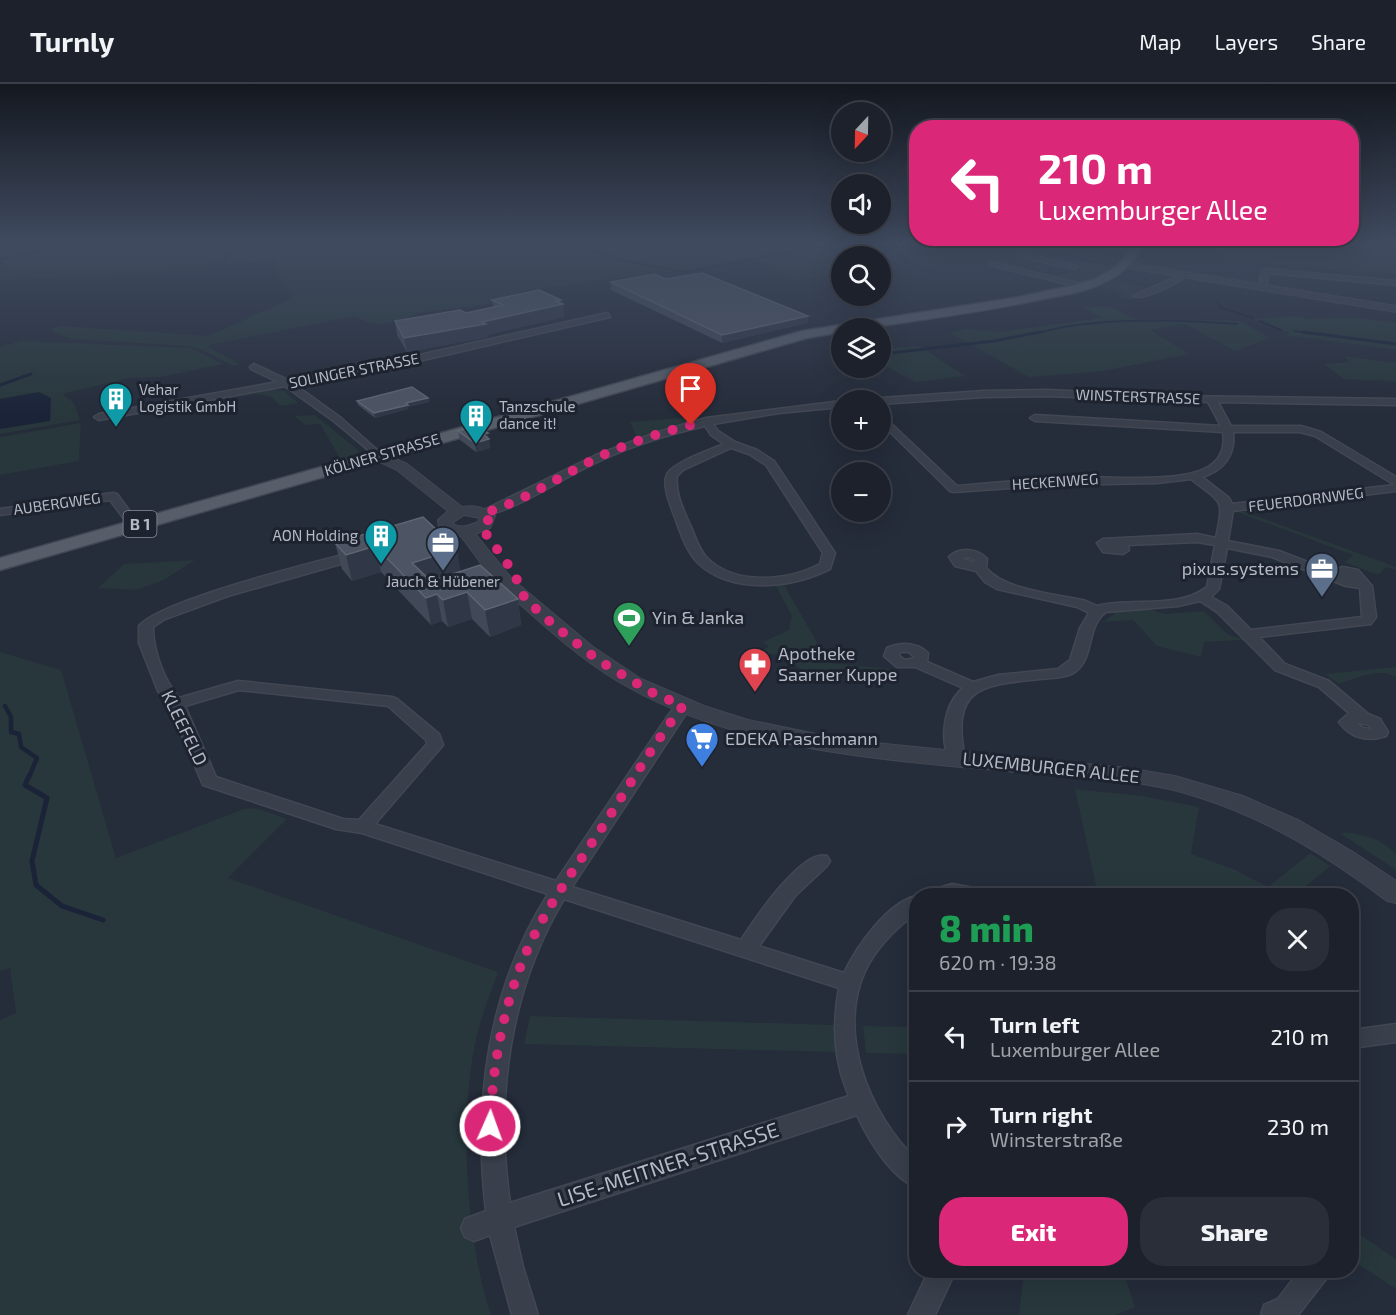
<!DOCTYPE html>
<meta charset="utf-8">
<style>
body{margin:0;font-family:"Exo 2",sans-serif;background:#292e38;color:#f1f3f6;height:100vh;display:flex;flex-direction:column;font-size:22px;white-space:nowrap}
*{box-sizing:border-box;margin:0}
p{font-size:20px;color:#a0a3a9}
.icon{flex:none;width:33px;height:33px;fill:none;stroke:currentColor;stroke-width:2;stroke-linecap:round;stroke-linejoin:round}
.map{position:relative;flex:1;overflow:hidden}
.details{position:absolute;left:909px;top:804px;width:450px;height:390px;display:flex;flex-direction:column;background:#1c212c;border-radius:24px;box-shadow:0 6px 24px #0002,0 0 0 2px #3a3e48}
.details>*{flex:none}
.banner{position:absolute;left:909px;top:36px;width:450px;height:126px;border-radius:24px;box-shadow:0 6px 24px #0002,0 0 0 2px #3a3e48;background:#db2777;color:#fff;overflow:hidden}
.needle{width:39px;rotate:202deg}
.tools{position:absolute;left:831px;top:18px;display:grid;gap:12px}
.tools a{display:grid;place-items:center;width:60px;height:60px;border-radius:50%;background:#1c212c;box-shadow:0 6px 24px #0002,0 0 0 2px #3a3e48;font-size:30px}
.pin{position:absolute;display:grid;place-items:center;width:51px;height:51px;color:#fff;margin:-62px -26px;border-radius:50% 50% 50% 0;rotate:-45deg;box-shadow:0 0 6px #0007}
.pin .icon{rotate:45deg}
.me{position:absolute;width:66px;margin:-33px;rotate:2deg;stroke-linejoin:round;filter:drop-shadow(0 0 4px #0008)}
.turn{display:flex;align-items:center;gap:21px;height:126px;padding:0 30px;font-size:27px}
.turn .icon{width:78px;height:78px;stroke-width:2.5}
.turn b{display:block;font-size:42px;line-height:51px}
.round{display:grid;place-items:center;flex:none;width:63px;height:63px;border-radius:24px;background:#292e38}
.overview{display:flex;align-items:center;justify-content:space-between;height:102px;padding:0 30px}
h1{font-size:36px;font-weight:800;line-height:45px;color:#1e9e55}
.action{display:flex;gap:12px;margin-top:auto;padding:12px 30px}
.action a{flex:1;height:69px;border-radius:24px;background:#db2777;color:#fff;font-size:24px;font-weight:800;line-height:69px;text-align:center}
.action a+a{background:#292e38;color:#f1f3f6}
ul{padding:0;list-style:none}
li{display:flex;align-items:center;gap:18px;height:90px;padding:0 30px;border-top:2px solid #3a3e48}
li div{flex:1}
li b{display:block;font-size:22px}
li em{font-style:normal}
header{display:flex;align-items:center;gap:36px;box-sizing:border-box;height:84px;padding:0 30px;background:#1c212c;border-bottom:2px solid #3a3e48}
header strong{font-size:28px}
nav{display:flex;gap:33px;margin-inline-start:auto;font-size:21px}
.map>svg:first-child{display:block}
</style>
<header>
<strong>Turnly</strong>
<nav><a>Map</a><a>Layers</a><a>Share</a></nav>
</header>
<div class="map">
<svg width="1396" height="1231" viewBox="0 0 1396 1231">
<rect width="100%" height="100%" fill="#252c3a"/>
<path fill="#27373b" d="M28 160H131L129 161 133 163 166 160 239 161 218 177 198 186 0 196V183L6 178 0 177V167Z
M244 160H854L880 172H842L841 191 789 196 759 175 681 189 672 187 520 207C491 225 459 223 426 228 411 230 397 239 381 240 371 240 364 237 355 232L209 261 208 263 240 280 233 282 200 265 188 262 71 255 57 250 52 245 60 242 209 252 290 215 292 210 276 189V175L211 183 228 178 222 177 243 163Z
M1203 160H1396V190L1327 186 1221 174 1212 161Z
M1086 175 1115 181 1081 200 1054 193 1071 187Z
M1114 197 1148 204 1134 210 1133 216 1117 213 1124 209 1098 202Z
M1083 223H1111L1133 234 1240 237 1269 254 1235 267 1185 240 1150 246 1189 270 1103 287 1029 293 950 249 966 245 1000 248 1102 234Z
M1300 232 1306 235 1359 234 1396 239V266L1286 251 1289 249 1255 235Z
M21 257 191 264 223 280 160 293 129 294 62 310 74 319 80 336 0 350V263Z
M920 262 965 292 916 298 881 280V265Z
M1344 272 1396 279V297L1344 295 1324 280 1350 278Z
M271 305 284 307 298 319 281 322 270 312 256 310 151 328V325Z
M315 331 358 366 359 369 341 376 320 340 305 341 294 332Z
M693 333 700 335 637 353 630 338Z
M81 339 79 377 0 391V353Z
M1237 428H1245L1396 483V486L1387 483 1378 491 1344 478 1353 471Z
M195 476 164 496 136 506 98 504 124 480Z
M784 501 820 563 819 578 893 585 892 595 805 588 782 572 758 567 769 563 763 558 789 546 792 532 776 502Z
M1149 525 1164 530 1204 527 1227 550 1244 556 1204 558 1201 573 1157 562 1133 536 1103 538 1117 528Z
M0 568 61 586 116 774 244 725 256 724 287 735 228 794 498 888C492 905 485 923 480 940 457 1019 465 1154 491 1231H0V936L16 929 10 884 0 887Z
M1396 583V593C1379 583 1357 594 1339 600L1325 590Z
M1075 705 1143 712 1199 723 1191 770 1236 786 1268 803 1310 769 1330 782 1296 811H1218L1207 806 1203 811H1098Z
M1346 748C1369 752 1379 754 1396 770V786L1341 750Z
M530 932 834 941 836 968 524 960Z
M863 942 916 943V970L866 969Z
M1353 1146 1396 1175V1205L1352 1176Z
M1024 1187H1123L1135 1223 1116 1231H1019Z"/>
<path fill="#1a2337" d="M39 308 51 314 50 337 0 345V315Z"/>
<g fill="none" stroke-linecap="round" stroke-linejoin="round">
<path stroke="#1a2337" stroke-width="2" d="M571 160 621 176 683 188 835 160
M1026 163 1108 181
M0 176 67 160
M1216 217 1222 224 1253 234
M1260 237 1281 246
M1294 247 1314 250
M1035 250C1093 232 1176 236 1237 240"/>
<path stroke="#1a2337" stroke-width="3" d="M1303 248 1396 260
M882 270 994 257 1040 248
M0 301 31 290"/>
<path stroke="#1a2337" stroke-width="4.5" d="M5 622 11 633V648L19 650 21 663 37 674 29 693"/>
<path stroke="#1a2337" stroke-width="5" d="M29 692 25 701 47 714 32 777 36 801 62 822 103 836"/>
<g stroke="#424853" stroke-width="3">
<path id="minor" d="M1093 160H1108L1138 166 1135 168Z
M1020 169 1074 181 1077 183 1074 185 1018 172Z
M992 178 1085 201 1087 202 1083 204 990 181Z
M1265 185 1396 197V201L1268 189 1266 204 1262 206 1258 204 1262 187Z
M1182 190 1187 191C1178 199 1143 217 1133 212Z
M607 229 610 233 393 283 294 300 341 334 384 372 379 375 335 338 285 302 99 336 94 333 99 330 278 298 251 285 250 283 254 280 288 296 393 277Z
M1047 306 1173 312 1396 315V321L1218 318 1231 342H1301L1321 348 1396 393V407L1233 427 1228 457 1279 467 1331 487 1343 483 1358 486 1372 502 1376 533 1371 540 1259 553 1285 580 1329 597 1368 630 1380 635 1388 648 1386 652C1367 658 1351 655 1339 638L1349 629 1319 603 1275 586 1217 528 1200 517 1178 522 1106 528C1086 542 1095 573 1075 588 1066 594 1051 594 1040 595 979 601 951 604 965 675L963 679H951C939 657 943 621 963 604L915 583H897L884 572 887 564C901 558 917 558 928 569L927 578 973 598 998 591 1058 585 1070 576 1080 544 1089 529 1077 523 997 505 985 498 976 487 955 482 949 473C959 463 978 464 987 475L986 484C1006 507 1056 510 1086 517L1097 522C1131 513 1177 526 1207 503L1215 461 1197 458 1128 461 1129 466 1123 470 1103 468 1097 459 1103 455 1197 450 1216 454C1224 414 1223 420 1191 395L1157 399 1054 401 954 408 950 407 880 338V329L957 402C995 399 1033 395 1071 393 1107 392 1179 400 1208 383 1222 375 1225 362 1223 348L1035 337 1030 334 1035 331 1221 342 1208 318 1047 312 984 313 880 320V316H876L880 314 984 307ZM1233 348H1300L1315 352 1395 401 1232 420 1229 414 1202 393C1223 387 1236 371 1233 348ZM1227 464 1272 473 1346 502 1360 504 1362 533 1251 546 1227 522 1211 513 1219 505ZM962 474 969 473 975 476 974 479ZM901 568H909L915 574 905 576 898 571ZM1355 638 1369 641 1371 645 1363 644Z
M842 317V323L779 329 713 340 718 347 735 358 757 366 774 377 835 469 830 485C793 504 733 511 699 480 686 468 680 447 674 431 670 420 662 401 667 390 674 378 710 366 724 360L711 351 705 342C665 351 624 364 587 383 553 400 521 423 484 432L478 429 596 371 655 349 706 334ZM731 364 749 370 766 381 823 469 820 480C788 497 735 502 707 474 698 465 695 451 690 441 683 425 675 409 677 392L683 386Z
M113 409 117 410 139 440V444H131L110 416 0 431V425Z
M358 467 364 471 362 474 228 512 165 535 153 543C153 567 164 596 179 614L238 597 392 613 397 615 439 650 443 661 375 740 556 797 667 633 678 619H688L691 622 572 803 741 856C754 836 802 764 827 772L830 777 827 782 795 812 759 862 844 889C857 862 887 819 916 812V829C896 844 876 864 865 887 837 950 869 1030 916 1075V1103C892 1095 867 1054 857 1031L514 1143 523 1183 538 1231H512L490 1151 474 1157 465 1153 461 1144 465 1135 486 1127C473 1017 488 905 548 810L362 749 336 745 203 701 169 621 158 607 139 559V542C161 516 318 477 358 467ZM239 606 388 622 426 656 427 660 359 736 343 735 216 693 185 622ZM564 815 839 904C832 941 834 978 849 1012L510 1119C495 1015 509 907 564 815Z
M952 800 979 805 987 812H927L929 807Z
M1396 940V958L1352 964V946Z
M929 1186H956L935 1231H908Z
M1300 1186H1330L1326 1195 1298 1231H1261L1264 1221 1278 1215Z"/>
</g>
<g stroke="#424853" stroke-width="2">
<path id="tertiary" d="M1124 178 1396 222V228L1121 183Z
M379 368 407 380 462 423C473 421 487 423 495 432L490 444 475 450 512 495 593 563 641 595 704 622 748 636 845 656 1127 684 1175 692 1243 712 1300 737 1353 768 1396 797V819L1387 817C1329 773 1268 735 1198 713 1136 693 1068 693 1004 687 878 675 740 666 628 603 592 583 560 556 529 528 519 519 508 511 499 501 484 486 474 468 461 452L447 449 439 443 438 436 448 427 397 386 374 375 372 372ZM464 431 480 434 478 438C469 442 460 445 452 439Z"/>
</g>
<g stroke="#424853" stroke-width="3">
<path id="primary" d="M1132 160H1142C1136 178 1122 190 1105 198 1086 208 1063 211 1043 215 984 228 925 235 866 244H842V248L807 254 0 486V474L802 247 1019 213 1071 202 1095 195 1114 184 1128 170Z"/>
</g>
<use href="#minor" fill="#393f4b" fill-rule="evenodd"/>
<use href="#tertiary" fill="#393f4b" fill-rule="evenodd"/>
<use href="#primary" fill="#575e6a" fill-rule="evenodd"/>
</g>
<path fill="#414958" d="M666 195 808 232 807 239 722 259 611 206V198Z
M492 216H561L562 219 563 220 564 233 487 251 488 253 407 268 397 251 395 237 466 229 493 223Z
M428 314 429 318 408 323V325L375 334 358 321 357 317Z
M458 347 489 355 490 364 476 368 460 356Z
M423 433 461 487 518 515 521 541 490 553 472 535 448 543 442 537 431 541 381 488 352 497 342 485 335 459Z"/>
<path fill="#303847" d="M561 216 562 220H563L564 233 487 251 488 253 407 268 404 254 482 238Z
M808 232 807 239 722 259V251Z
M428 314 429 318 408 323V325L375 334 374 329 406 319Z
M488 349 490 364 476 368 475 359 483 350Z
M375 462 381 488 352 497 346 471Z
M457 465 461 490 418 504 412 479Z
M467 508 472 535 448 543 443 516Z
M437 510 442 537 431 541 426 514Z
M518 515 521 541 490 553 485 526Z"/>
<path fill="#4d5564" stroke="#5e6573" stroke-width="1.5" d="M702 189 808 232 722 251 611 198 655 190 666 195Z
M539 206 561 216 556 217 563 220 482 238 486 240 404 254 395 237 460 226 466 229 503 221 492 216Z
M412 303 428 314 406 319 408 321 374 329 357 317Z
M476 342 488 349 483 350 489 355 475 359 458 347Z
M423 433 457 465 412 479 431 497 480 481 518 515 485 526 467 508 443 516 437 510 426 514 375 462 346 471 335 459Z"/>
<linearGradient id="sky" x2="0" y2="1"><stop stop-color="#141820"/><stop offset="0.48" stop-color="#404b60"/><stop offset="1" stop-color="#404b60" stop-opacity="0"/></linearGradient>
<rect width="1396" height="332" fill="url(#sky)"/>
<g fill="none" stroke-linecap="round" stroke-linejoin="round">
<path stroke="#db2777" stroke-width="10" stroke-dasharray="0 18" d="M490 1042C493 974 506 904 538 844 558 806 584 772 607 736 632 697 655 658 683 622L651 608 598 576 556 543 525 515 514 489 484 447 482 443 489 435 484 429C525 417 558 393 595 375 625 360 659 349 691 341"/>
</g>
<defs>
<g id="building-pin" transform="scale(1.725)"><path d="M0 17L-7.5 6A9.5 9.5 0 1 1 7.5 6Z" fill="#0f9aa8" stroke="#1e242f"/><path d="M-4-6H4V6H1V3H-1V6H-4ZM-2.5-4.3h1.7v1.8h-1.7ZM.8-4.3h1.7v1.8H.8ZM-2.5-1h1.7V.8h-1.7ZM.8-1h1.7V.8H.8Z" fill="#fff"/></g>
<g id="office-pin" transform="scale(1.725)"><path d="M0 17L-7.5 6A9.5 9.5 0 1 1 7.5 6Z" fill="#5c6f8a" stroke="#1e242f"/><path d="M-6-3h4V-5.5h4V-3h4V5H-6ZM-1-4.5V-3h2v-1.5ZM-6 0V1H6V0Z" fill="#fff"/></g>
<g id="stadium-pin" transform="scale(1.725)"><path d="M0 17L-7.5 6A9.5 9.5 0 1 1 7.5 6Z" fill="#2e9e5b" stroke="#1e242f"/><path d="M0-5a6.5 5 0 1 0 0 10a6.5 5 0 1 0 0-10ZM-3.5-1.8h7v3.6h-7Z" fill="#fff"/></g>
<g id="pharmacy-pin" transform="scale(1.725)"><path d="M0 17L-7.5 6A9.5 9.5 0 1 1 7.5 6Z" fill="#e0444e" stroke="#1e242f"/><path d="M-2-6h4v4h4v4h-4v4h-4v-4h-4v-4h4Z" fill="#fff"/></g>
<g id="supermarket-pin" transform="scale(1.725)"><path d="M0 17L-7.5 6A9.5 9.5 0 1 1 7.5 6Z" fill="#3f7fe0" stroke="#1e242f"/><path d="M-6-5.5h2.5l.6 2H6L4.5 2H-2.5L-4.4-4H-6ZM-1.5 3.2a1.3 1.3 0 1 0 .1 0ZM3 3.2a1.3 1.3 0 1 0 .1 0Z" fill="#fff"/></g>
</defs>
<g fill-rule="evenodd">
<use href="#building-pin" x="116" y="315"/>
<use href="#building-pin" x="476" y="332"/>
<use href="#building-pin" x="381" y="452"/>
<use href="#office-pin" x="443" y="459"/>
<use href="#office-pin" x="1322" y="485"/>
<use href="#stadium-pin" x="629" y="534"/>
<use href="#pharmacy-pin" x="755" y="580"/>
<use href="#supermarket-pin" x="702" y="655"/>
</g>
<g text-anchor="middle" stroke-width="6" stroke-linejoin="round" paint-order="stroke">
<g font-size="15" fill="#b5bac6" stroke="#1e242f">
<text transform="translate(354 287) rotate(-11)" y="5">SOLINGER STRASSE</text>
<text transform="translate(1138 313) rotate(2)" y="5">WINSTERSTRASSE</text>
<text transform="translate(382 371) rotate(-16)" y="5">KÖLNER STRASSE</text>
<text transform="translate(1055 398) rotate(-4)" y="5">HECKENWEG</text>
<text transform="translate(1306 416) rotate(-7)" y="5">FEUERDORNWEG</text>
<text transform="translate(57 420) rotate(-8)" y="5">AUBERGWEG</text>
</g>
<g font-size="15" fill="#b5bac6" stroke="#1e242f" text-anchor="start">
<text x="139" y="311">Vehar<tspan x="139" dy="17">Logistik GmbH</tspan></text>
<text x="499" y="328">Tanzschule<tspan x="499" dy="17">dance it!</tspan></text>
<text x="358" y="457" text-anchor="end">AON Holding</text>
<text x="443" y="503" text-anchor="middle">Jauch &amp; Hübener</text>
</g>
<rect fill="#1e242f" stroke="#888d99" stroke-width="1.5" x="123.5" y="427" width="33" height="26" rx="4.5"/>
<g font-size="16" font-weight="bold" fill="#b5bac6">
<text x="140" y="446">B 1</text>
</g>
<g font-size="18" fill="#b5bac6" stroke="#1e242f" text-anchor="start">
<text x="1299" y="491" text-anchor="end">pixus.systems</text>
<text x="652" y="540">Yin &amp; Janka</text>
<text x="778" y="576">Apotheke<tspan x="778" dy="21">Saarner Kuppe</tspan></text>
<text x="725" y="661">EDEKA Paschmann</text>
</g>
<g font-size="18" fill="#b5bac6" stroke="#1e242f">
<text transform="translate(184 644) rotate(64)" y="6">KLEEFELD</text>
<text transform="translate(1051 684) rotate(6)" y="6">LUXEMBURGER ALLEE</text>
</g>
<g font-size="21" fill="#b5bac6" stroke="#1e242f">
<text transform="translate(668 1081) rotate(-18)" y="7">LISE-MEITNER-STRASSE</text>
</g>
</g>
</svg>
<div class="tools">
<a><svg class="needle" viewBox="-14 -14 28 28"><path d="M0-13l5 13h-10z" fill="#e53935"/><path d="M0 13l5-13h-10z" fill="#a0a3a9"/></svg></a>
<a><svg class="icon" aria-label="sound" viewBox="0 0 24 24"><path d="M4 9h4l5-4v14l-5-4H4zM17 9q2 3 0 6"/></svg></a>
<a><svg class="icon" aria-label="search" viewBox="0 0 24 24"><circle cx="10" cy="10" r="6"/><path d="M15 15l6 6"/></svg></a>
<a><svg class="icon" aria-label="layers" viewBox="0 0 24 24"><path d="M12 4l9 5-9 5-9-5zM3 14l9 5 9-5"/></svg></a>
<a>+</a>
<a>−</a>
</div>
<div class="pin" style="left:691px;top:341px;background:#d93025"><svg class="icon" aria-label="arrive" viewBox="0 0 24 24"><path d="M6 21V4h12l-3 4 3 4H6"/></svg></div>
<svg class="me" style="left:490px;top:1042px" viewBox="-20 -20 40 40"><circle r="17" fill="#db2777" stroke="#fff" stroke-width="3"/><path d="M0-11L8 9 0 5-8 9z" fill="#fff"/></svg>
<div class="banner">
<div class="turn"><svg class="icon" aria-label="left" viewBox="0 0 24 24"><path d="M17 20v-9H6M10 6l-5 5 5 5"/></svg><div><b>210 m</b>Luxemburger Allee</div></div>
</div>
<section class="details">
<div class="overview"><div><h1>8 min</h1><p>620 m · 19:38</p></div><a class="round"><svg class="icon" aria-label="close" viewBox="0 0 24 24"><path d="M6 6l12 12M18 6L6 18"/></svg></a></div>
<ul>
<li><svg class="icon" aria-label="left" viewBox="0 0 24 24"><path d="M17 20v-9H6M10 6l-5 5 5 5"/></svg><div><b>Turn left</b><p>Luxemburger Allee</p></div><em>210 m</em></li>
<li><svg class="icon" aria-label="right" viewBox="0 0 24 24"><path d="M7 20v-9h11M14 6l5 5-5 5"/></svg><div><b>Turn right</b><p>Winsterstraße</p></div><em>230 m</em></li>
</ul>
<div class="action"><a>Exit</a><a>Share</a></div>
</section>
</div>
